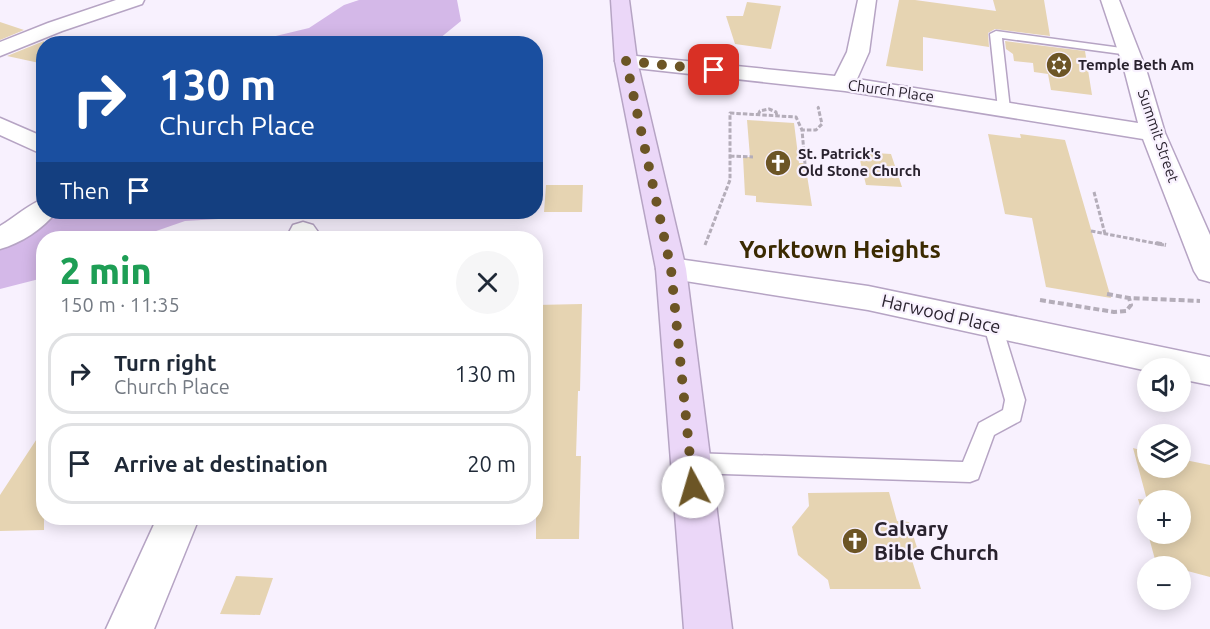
<!DOCTYPE html>
<meta charset="utf-8">
<style>
body{margin:0;font-family:Ubuntu,sans-serif;background:#f6f6f7;color:#1f2937;height:100vh;display:flex;flex-direction:column;font-size:22px;white-space:nowrap}
*{box-sizing:border-box;margin:0}
p{font-size:20px;color:#747a83}
.icon{flex:none;width:33px;height:33px;fill:none;stroke:currentColor;stroke-width:2;stroke-linecap:round;stroke-linejoin:round}
.map{position:relative;flex:1;overflow:hidden}
.panel{position:absolute;left:36px;top:231px;width:507px;height:294px;display:flex;flex-direction:column;background:#fff;border-radius:24px;box-shadow:0 3px 15px #0003}
.panel>*{flex:none}
.banner{position:absolute;left:36px;top:36px;width:507px;height:183px;border-radius:24px;box-shadow:0 3px 15px #0003;background:#1a4fa0;color:#fff;overflow:hidden}
.controls{position:absolute;left:1137px;top:358px;display:grid;gap:12px}
.controls a{display:grid;place-items:center;width:54px;height:54px;border-radius:50%;background:#fff;box-shadow:0 3px 15px #0003;font-size:30px}
.pin{position:absolute;display:grid;place-items:center;width:51px;height:51px;color:#fff;margin:-26px;border-radius:12px;box-shadow:0 3px 9px #0006}
.me{position:absolute;width:66px;margin:-33px;rotate:354deg;stroke-linejoin:round;filter:drop-shadow(0 0 4px #0008)}
.turn{display:flex;align-items:center;gap:21px;height:126px;padding:0 24px;font-size:27px}
.turn .icon{width:78px;height:78px;stroke-width:2.5}
.turn b{display:block;font-size:42px;line-height:51px}
.then{display:flex;align-items:center;height:57px;padding:0 24px;background:#0003;gap:12px;font-size:22px}
.round{display:grid;place-items:center;flex:none;width:63px;height:63px;border-radius:32px;background:#f6f6f7}
.overview{display:flex;align-items:center;justify-content:space-between;height:102px;padding:0 24px}
h1{font-size:36px;font-weight:800;line-height:45px;color:#1e9e55}
ul{padding:0;list-style:none}
li{display:flex;align-items:center;gap:18px;height:81px;margin:0 12px 9px;padding:0 12px;border:3px solid #e0e1e3;border-radius:24px}
li div{flex:1}
li b{display:block;font-size:22px}
li em{font-style:normal}
.map>svg:first-child{display:block}
</style>
<div class="map">
<svg width="1210" height="629" viewBox="0 0 1210 629">
<rect width="100%" height="100%" fill="#f8f1fe"/>
<path fill="#d4b8e8" d="M359 0H457L461 21 434 43H247L309 28 344 5Z
M46 212H279L268 216 185 221 136 238H44L43 278 0 289V245L18 235Z"/>
<path fill="#e6d4b2" d="M899 0H915L996 11 993 0H1044L1050 36 995 29 988 33 989 47 923 37V71L886 66Z
M747 2 781 6 771 49 735 44 726 16H743Z
M0 22 24 30 0 40Z
M44 41V64L7 56Z
M1005 41 1085 51 1092 95 1051 90 1048 74 1034 72 1033 63 1014 61 1013 54 1006 49Z
M747 120 794 123 799 163H805L812 206 756 202V196L745 195 743 157H750Z
M988 134 1021 138 1020 134 1065 140 1111 298 1046 287 1032 218 1005 214Z
M858 152 891 154 902 187 866 185Z
M546 185H583L582 212H544Z
M582 304 580 391H578L576 456H581L579 539H536V305Z
M44 428V530L0 531V495Z
M1133 448 1148 452V468H1180V459L1210 465V577L1180 569V567L1156 563 1148 534H1180V501H1148V533L1138 499 1147 500Z
M889 492 897 521 909 522 919 554H910L921 589H830L828 580 798 555 792 527 809 506 808 493Z
M236 576 273 578 260 615 220 614Z"/>
<g fill="none" stroke-linecap="round" stroke-linejoin="round">
<g stroke="#b6a4c4" stroke-width="3">
<path id="lane" d="M996 31 1129 49 1135 52 1129 55 1002 38 1010 109 1004 113 998 109 990 34Z
M993 319 999 321 1002 326 1025 400 1020 421 994 435 978 479 970 482 691 473 683 470 680 463 683 456 691 453 963 462 979 423 1003 410 1005 400 984 326 987 321Z"/>
</g>
<g stroke="#b6a4c4" stroke-width="3">
<path id="street" d="M116 0H144L142 4 62 31 0 56V42L48 23Z
M858 0H876L869 52 857 79 1138 123 1124 69 1101 0H1119L1146 69 1165 133 1210 235V282L1199 279 1194 271 1143 139 845 91 626 67 618 66 615 61 618 56 626 55 835 76 847 52Z
M0 118 44 137V155L0 135Z
M44 199V212H56C43 229 21 243 0 249V226C14 218 30 203 44 199Z
M303 222 313 225 318 232 314 238H286L293 225Z
M671 258 868 286 1210 357V385L1180 379V369H1148V371L868 310 660 277 656 269 660 261Z
M157 518H199L154 629H106Z"/>
</g>
<g stroke="#b6a4c4" stroke-width="3">
<path id="secondary" d="M611 0H629L637 61 686 269 732 629H684L656 269 615 61Z"/>
</g>
<path stroke="#b4adb9" stroke-width="2" stroke-dasharray="4 2" stroke-linecap="butt" d="M818 106 819 109"/>
<path stroke="#b4adb9" stroke-width="3" stroke-dasharray="4.5 2" stroke-linecap="butt" d="M758 115 760 111 769 109 776 112 777 116
M730 156 753 157
M805 164 802 130H816L822 124 818 107
M1094 192 1105 234
M1091 231 1164 245
M705 245 730 180V113L796 117 802 130"/>
<path stroke="#b4adb9" stroke-width="4" stroke-dasharray="6 3" stroke-linecap="butt" d="M1156 243 1166 245
M1107 294 1129 298 1200 301
M1040 300 1114 312 1126 311 1131 305 1129 298"/>
<use href="#lane" fill="#fff" fill-rule="evenodd"/>
<use href="#street" fill="#fff" fill-rule="evenodd"/>
<use href="#secondary" fill="#ebd7f8" fill-rule="evenodd"/>
</g>
<g fill="none" stroke-linecap="round" stroke-linejoin="round">
<path stroke="#6c5525" stroke-width="10" stroke-dasharray="0 18" d="M693 487 671 269 626 61 714 70"/>
</g>
<defs>
<g id="synagogue-disc" transform="scale(1.35)"><circle r="9.5" fill="#6c5525" stroke="#f8f1fe"/><path d="M0-6.5L5.6 3.2H-5.6ZM0 6.5L5.6-3.2H-5.6Z" fill="#fff"/></g>
<g id="church-disc" transform="scale(1.35)"><circle r="9.5" fill="#6c5525" stroke="#f8f1fe"/><path d="M-1.2-6h2.4v3.5h3.3v2.4h-3.3V6h-2.4V-.1h-3.3v-2.4h3.3Z" fill="#fff"/></g>
</defs>
<g fill-rule="evenodd">
<use href="#synagogue-disc" x="1059" y="65"/>
<use href="#church-disc" x="778" y="163"/>
<use href="#church-disc" x="855" y="541"/>
</g>
<g text-anchor="middle" stroke-width="4.5" stroke-linejoin="round" paint-order="stroke">
<g font-size="15" font-weight="bold" fill="#29222e" stroke="#f8f1fe" text-anchor="start">
<text x="1078" y="70">Temple Beth Am</text>
<text x="798" y="159">St. Patrick's<tspan x="798" dy="17">Old Stone Church</tspan></text>
</g>
<g font-size="15" fill="#29222e" stroke="#f8f1fe">
<text transform="translate(891 91) rotate(8)" y="5">Church Place</text>
<text transform="translate(1158 136) rotate(71)" y="5">Summit Street</text>
</g>
<g font-size="18" fill="#29222e" stroke="#f8f1fe">
<text transform="translate(941 314) rotate(13)" y="6">Harwood Place</text>
</g>
<g font-size="21" font-weight="bold" fill="#29222e" stroke="#f8f1fe" text-anchor="start">
<text x="874" y="536">Calvary<tspan x="874" dy="24">Bible Church</tspan></text>
</g>
<g font-size="24" font-weight="bold" fill="#3b2a01" stroke="#f8f1fe">
<text x="840" y="258">Yorktown Heights</text>
</g>
</g>
</svg>
<div class="controls">
<a><svg class="icon" aria-label="sound" viewBox="0 0 24 24"><path d="M4 9h4l5-4v14l-5-4H4zM17 9q2 3 0 6"/></svg></a>
<a><svg class="icon" aria-label="layers" viewBox="0 0 24 24"><path d="M12 4l9 5-9 5-9-5zM3 14l9 5 9-5"/></svg></a>
<a>+</a>
<a>−</a>
</div>
<div class="pin" style="left:714px;top:70px;background:#d93025"><svg class="icon" aria-label="arrive" viewBox="0 0 24 24"><path d="M6 21V4h12l-3 4 3 4H6"/></svg></div>
<svg class="me" style="left:693px;top:487px" viewBox="-20 -20 40 40"><circle r="19" fill="#fff"/><path d="M0-13L10 11 0 6-10 11z" fill="#6c5525"/></svg>
<div class="banner">
<div class="turn"><svg class="icon" aria-label="right" viewBox="0 0 24 24"><path d="M7 20v-9h11M14 6l5 5-5 5"/></svg><div><b>130 m</b>Church Place</div></div>
<div class="then">Then<svg class="icon" aria-label="arrive" viewBox="0 0 24 24"><path d="M6 21V4h12l-3 4 3 4H6"/></svg></div>
</div>
<section class="panel">
<div class="overview"><div><h1>2 min</h1><p>150 m · 11:35</p></div><a class="round"><svg class="icon" aria-label="close" viewBox="0 0 24 24"><path d="M6 6l12 12M18 6L6 18"/></svg></a></div>
<ul>
<li><svg class="icon" aria-label="right" viewBox="0 0 24 24"><path d="M7 20v-9h11M14 6l5 5-5 5"/></svg><div><b>Turn right</b><p>Church Place</p></div><em>130 m</em></li>
<li><svg class="icon" aria-label="arrive" viewBox="0 0 24 24"><path d="M6 21V4h12l-3 4 3 4H6"/></svg><div><b>Arrive at destination</b></div><em>20 m</em></li>
</ul>
</section>
</div>
